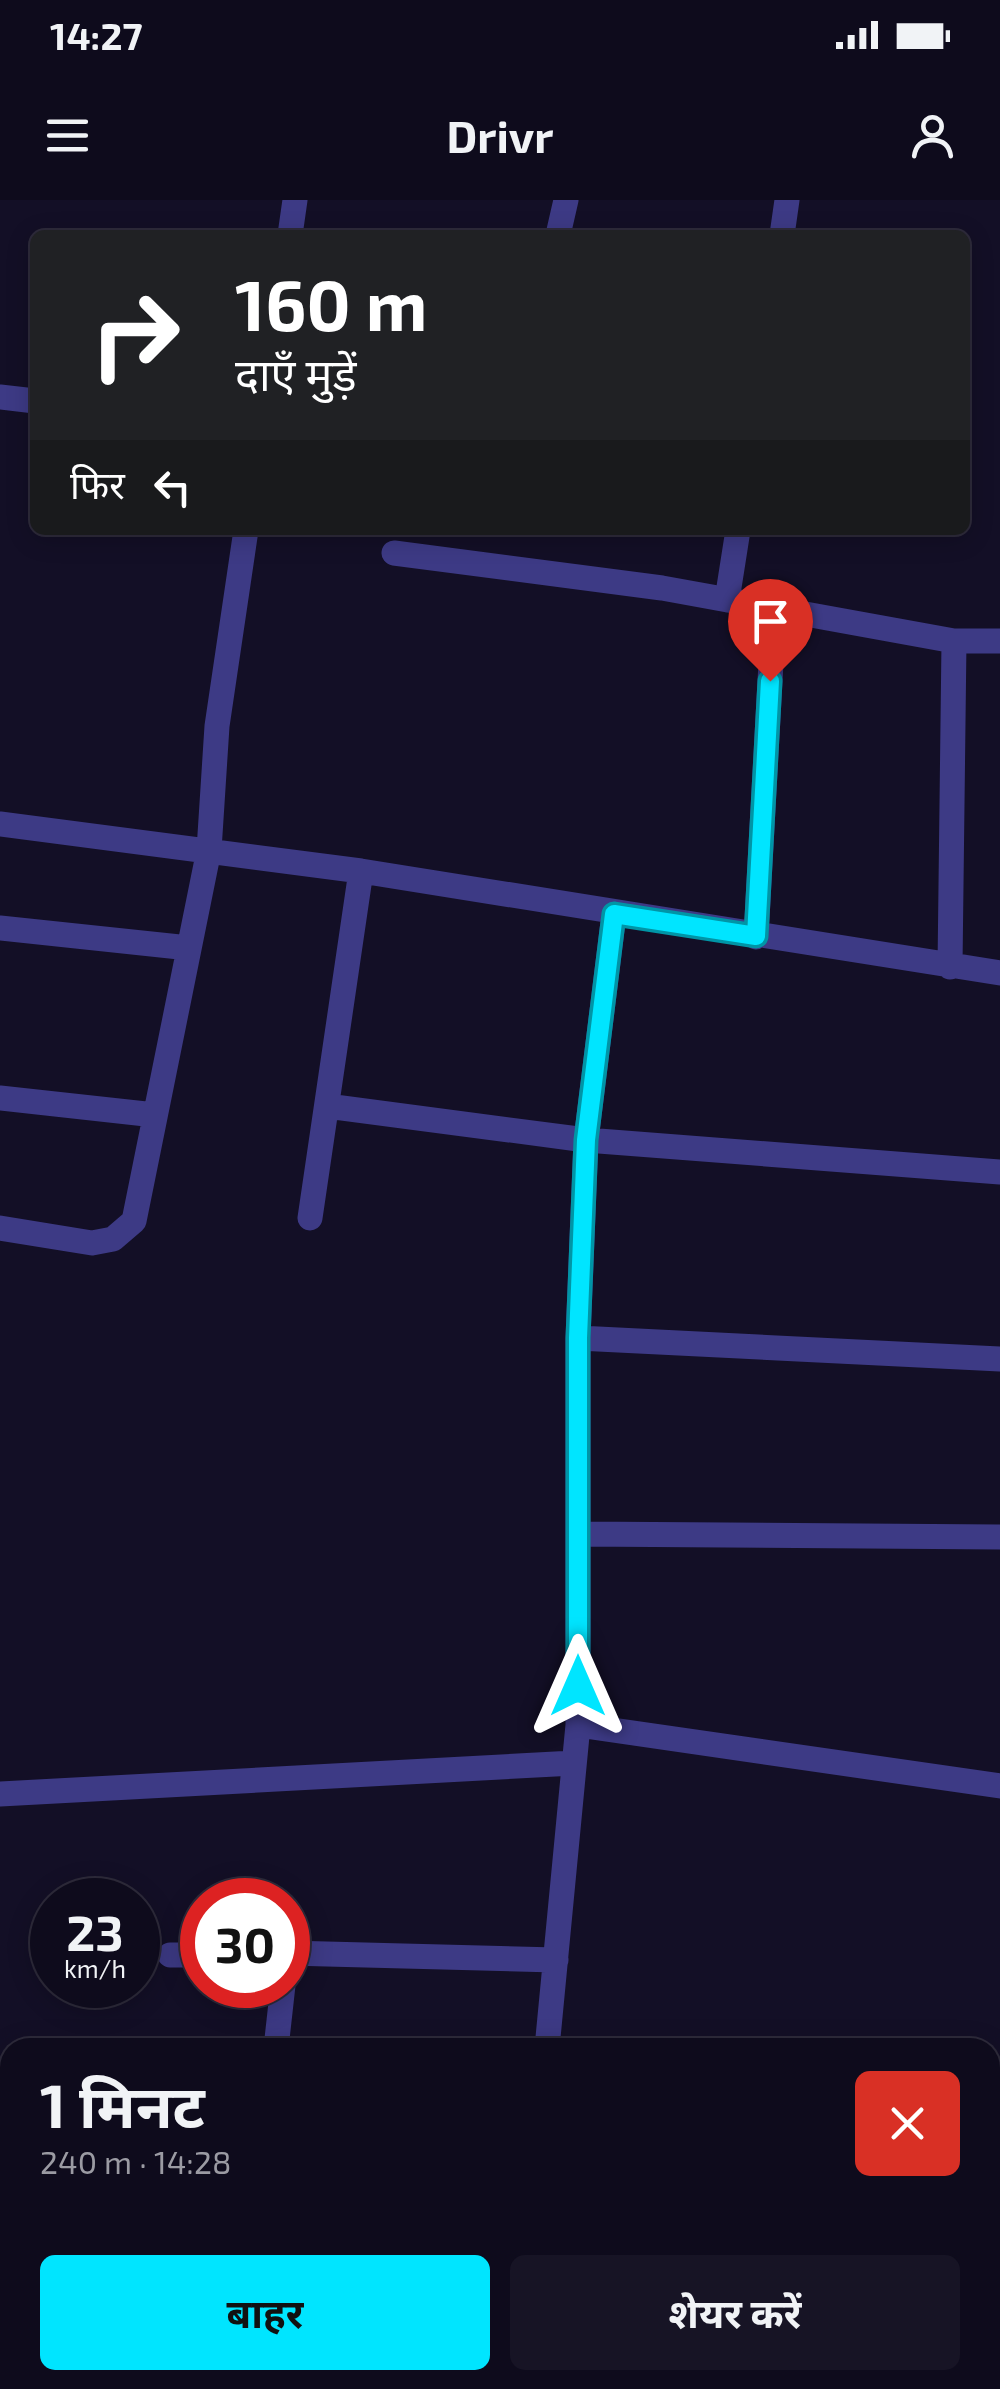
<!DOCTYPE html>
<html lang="hi">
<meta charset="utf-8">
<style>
body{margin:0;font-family:"Exo 2","Noto Sans Devanagari",sans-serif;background:#171425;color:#f1f3f6;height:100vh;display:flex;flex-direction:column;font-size:38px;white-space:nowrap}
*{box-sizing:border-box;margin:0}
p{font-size:32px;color:#9b9ba3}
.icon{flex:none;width:55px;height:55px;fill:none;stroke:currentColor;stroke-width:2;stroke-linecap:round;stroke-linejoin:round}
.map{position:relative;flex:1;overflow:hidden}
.side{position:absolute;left:0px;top:1838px;width:1000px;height:352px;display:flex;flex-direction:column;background:#0e0b1c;border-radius:30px 30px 0 0;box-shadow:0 5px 25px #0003,0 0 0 2px #2e2b3b}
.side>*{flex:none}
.banner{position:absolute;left:30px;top:30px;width:940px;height:305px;border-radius:15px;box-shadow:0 5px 25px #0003,0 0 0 2px #2e2b3b;background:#202124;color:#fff;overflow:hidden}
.speed{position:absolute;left:30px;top:1678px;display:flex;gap:20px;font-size:50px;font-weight:700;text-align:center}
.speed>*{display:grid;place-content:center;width:130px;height:130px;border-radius:50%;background:#0e0b1c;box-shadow:0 5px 25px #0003,0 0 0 2px #2e2b3b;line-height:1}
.speed small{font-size:25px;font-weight:400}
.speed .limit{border:15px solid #d22;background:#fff;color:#111}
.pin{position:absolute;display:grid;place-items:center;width:85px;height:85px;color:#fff;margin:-102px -42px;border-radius:50% 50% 50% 0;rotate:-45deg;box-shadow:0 0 10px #0007}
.pin .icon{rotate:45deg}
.me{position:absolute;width:110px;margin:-55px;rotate:0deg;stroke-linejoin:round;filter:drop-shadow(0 0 8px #0008)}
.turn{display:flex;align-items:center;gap:35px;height:210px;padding:0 40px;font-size:45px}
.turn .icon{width:130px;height:130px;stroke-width:2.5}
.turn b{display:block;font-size:70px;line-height:85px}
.then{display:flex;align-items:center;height:95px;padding:0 40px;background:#0003;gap:20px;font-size:38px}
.round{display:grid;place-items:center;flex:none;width:105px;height:105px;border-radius:15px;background:#171425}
.summary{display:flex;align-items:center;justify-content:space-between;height:170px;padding:0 40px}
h1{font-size:60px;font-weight:700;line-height:75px}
.primary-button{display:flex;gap:20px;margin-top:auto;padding:20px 40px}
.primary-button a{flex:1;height:115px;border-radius:15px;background:#00e5ff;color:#111;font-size:40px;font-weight:700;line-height:115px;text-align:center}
.primary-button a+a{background:#171425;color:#f1f3f6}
.status{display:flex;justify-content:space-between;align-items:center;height:70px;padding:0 50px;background:#0e0b1c;direction:ltr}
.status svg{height:28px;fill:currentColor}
header{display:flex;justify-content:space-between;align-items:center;height:130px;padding:0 40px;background:#0e0b1c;font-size:45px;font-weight:700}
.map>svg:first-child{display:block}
</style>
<div class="status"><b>14:27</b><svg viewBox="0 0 49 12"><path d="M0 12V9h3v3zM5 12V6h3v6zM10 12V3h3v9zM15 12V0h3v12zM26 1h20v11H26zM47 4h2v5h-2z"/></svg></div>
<header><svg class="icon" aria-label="menu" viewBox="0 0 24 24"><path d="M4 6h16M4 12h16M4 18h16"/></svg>Drivr<svg class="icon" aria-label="person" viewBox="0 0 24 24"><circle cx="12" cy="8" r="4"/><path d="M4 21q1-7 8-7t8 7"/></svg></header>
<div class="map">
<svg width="1000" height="2189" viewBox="0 0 1000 2189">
<rect width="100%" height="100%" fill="#130f26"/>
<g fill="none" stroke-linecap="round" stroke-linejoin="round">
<path stroke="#3d3a85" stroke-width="25" d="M290 35 295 0
M558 35 566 0
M782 35 787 0
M0 197 35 201
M394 353 662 388 954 441H1000
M727 400 738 330
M0 624 361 671 1000 773
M0 728 189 748
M756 737 774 408
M950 767 954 441
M0 898 155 915
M327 906 586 940 1000 972
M310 1018 361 671
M0 1028 92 1043 113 1039 134 1021 209 650 217 526 246 330
M578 1138 1000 1159
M579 1334 1000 1337
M578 1525 1000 1586
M0 1594 574 1563
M288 1753 556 1760
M170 1755H202
M276 1848 283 1785
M547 1848 578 1525V1138L586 940 614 714
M0 2004H10
M990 2148 1000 2149
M513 2189 514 2180"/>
</g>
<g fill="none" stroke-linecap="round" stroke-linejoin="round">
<g stroke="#0095a6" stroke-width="25">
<path id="route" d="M578 1486V1138L586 940 614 714 756 736 770 481"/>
</g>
<use href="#route" stroke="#00e5ff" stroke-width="18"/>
</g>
</svg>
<div class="speed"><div>23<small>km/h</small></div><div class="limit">30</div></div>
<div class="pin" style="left:770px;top:481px;background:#d93025"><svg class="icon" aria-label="arrive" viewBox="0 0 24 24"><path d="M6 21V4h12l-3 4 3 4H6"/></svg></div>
<svg class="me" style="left:578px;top:1486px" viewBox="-20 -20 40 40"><path d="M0-17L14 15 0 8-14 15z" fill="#00e5ff" stroke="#fff" stroke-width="4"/></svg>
<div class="banner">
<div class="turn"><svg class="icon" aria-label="right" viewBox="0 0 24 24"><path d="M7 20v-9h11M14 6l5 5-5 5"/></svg><div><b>160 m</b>दाएँ मुड़ें</div></div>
<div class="then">फिर<svg class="icon" aria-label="left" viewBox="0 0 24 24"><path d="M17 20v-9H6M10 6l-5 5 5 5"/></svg></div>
</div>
<section class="side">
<div class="summary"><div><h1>1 मिनट</h1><p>240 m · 14:28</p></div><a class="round" style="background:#d93025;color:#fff"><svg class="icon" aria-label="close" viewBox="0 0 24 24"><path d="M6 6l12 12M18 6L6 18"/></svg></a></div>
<div class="primary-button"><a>बाहर</a><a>शेयर करें</a></div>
</section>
</div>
